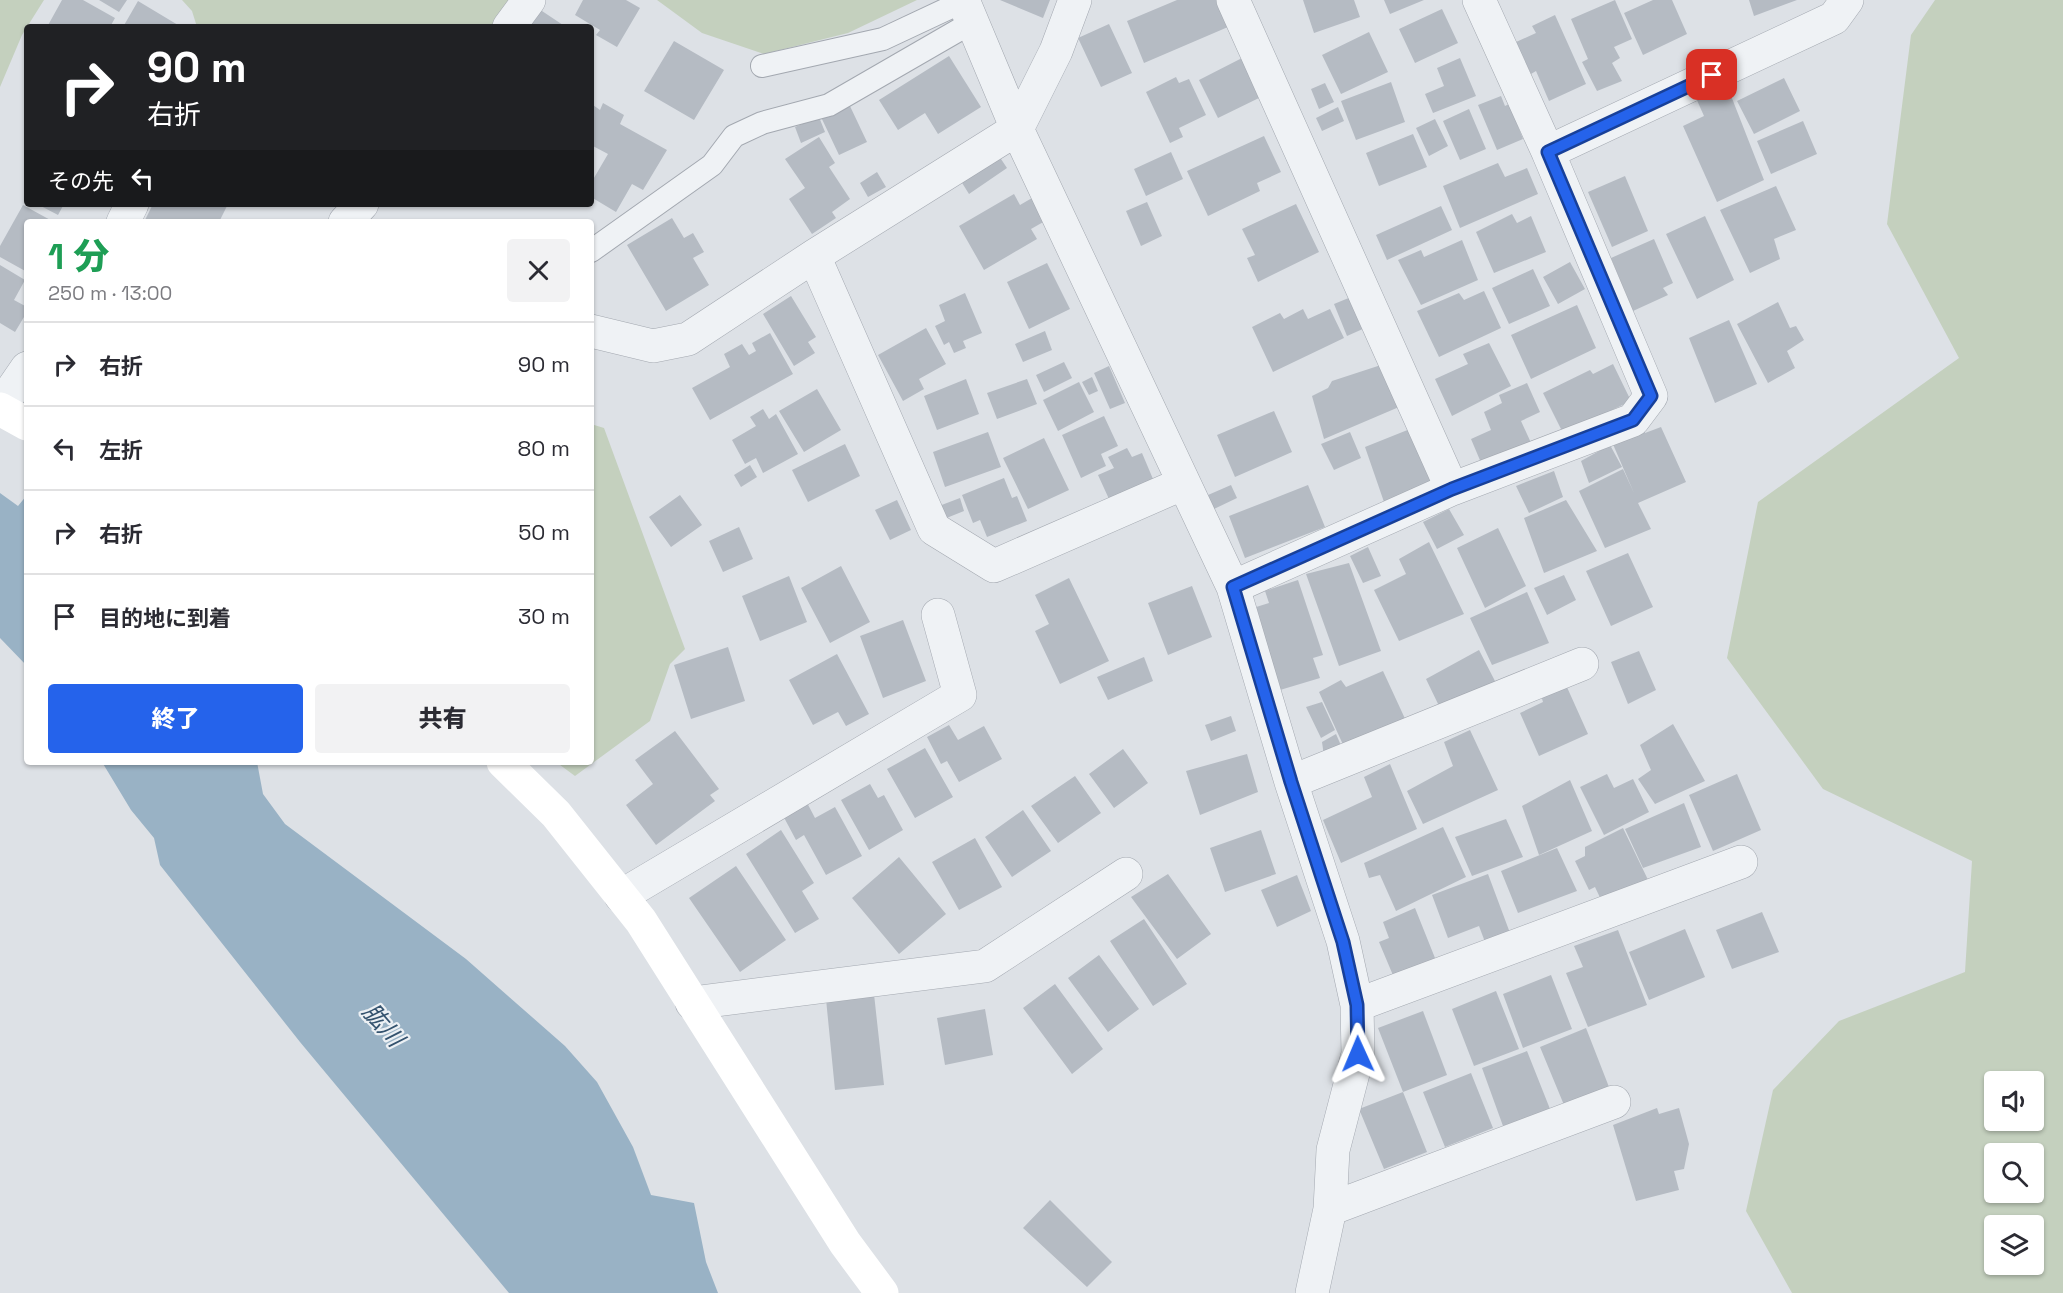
<!DOCTYPE html>
<html lang="ja">
<meta charset="utf-8">
<style>
body{margin:0;font-family:"Space Grotesk","Noto Sans JP",sans-serif;background:#f2f2f3;color:#2b2b33;height:100vh;display:flex;flex-direction:column;font-size:22px;white-space:nowrap}
*{box-sizing:border-box;margin:0}
p{font-size:20px;color:#7c7c81}
.icon{flex:none;width:33px;height:33px;fill:none;stroke:currentColor;stroke-width:2;stroke-linecap:round;stroke-linejoin:round}
.map{position:relative;flex:1;overflow:hidden}
.drawer{position:absolute;left:24px;top:219px;width:570px;height:546px;display:flex;flex-direction:column;background:#fff;border-radius:6px;box-shadow:0 2px 4px #0004}
.drawer>*{flex:none}
.banner{position:absolute;left:24px;top:24px;width:570px;height:183px;border-radius:6px;box-shadow:0 2px 4px #0004;background:#202124;color:#fff;overflow:hidden}
.buttons{position:absolute;left:1984px;top:1071px;display:grid;gap:12px}
.buttons a{display:grid;place-items:center;width:60px;height:60px;border-radius:6px;background:#fff;box-shadow:0 2px 4px #0004;font-size:30px}
.pin{position:absolute;display:grid;place-items:center;width:51px;height:51px;color:#fff;margin:-26px;border-radius:12px;box-shadow:0 3px 9px #0006}
.me{position:absolute;width:66px;margin:-33px;rotate:359deg;stroke-linejoin:round;filter:drop-shadow(0 0 4px #0008)}
.turn{display:flex;align-items:center;gap:21px;height:126px;padding:0 24px;font-size:27px}
.turn .icon{width:78px;height:78px;stroke-width:2.5}
.turn b{display:block;font-size:42px;line-height:51px}
.then{display:flex;align-items:center;height:57px;padding:0 24px;background:#0003;gap:12px;font-size:22px}
.round{display:grid;place-items:center;flex:none;width:63px;height:63px;border-radius:6px;background:#f2f2f3}
.overview{display:flex;align-items:center;justify-content:space-between;height:102px;padding:0 24px}
h1{font-size:36px;font-weight:800;line-height:45px;color:#1e9e55}
.button{display:flex;gap:12px;margin-top:auto;padding:12px 24px}
.button a{flex:1;height:69px;border-radius:6px;background:#2563eb;color:#fff;font-size:24px;font-weight:800;line-height:69px;text-align:center}
.button a+a{background:#f2f2f3;color:#2b2b33}
ul{padding:0;list-style:none}
li{display:flex;align-items:center;gap:18px;height:84px;padding:0 24px;border-top:2px solid #e1e1e2}
li div{flex:1}
li b{display:block;font-size:22px}
li em{font-style:normal}
.map>svg:first-child{display:block}
</style>
<div class="map">
<svg width="2063" height="1293" viewBox="0 0 2063 1293">
<rect width="100%" height="100%" fill="#dde1e6"/>
<path fill="#c4d0be" fill-rule="evenodd" d="M0 0H44L22 35 0 87Z
M182 0H511L491 27H197L192 11Z
M657 0H917L848 33 764 54 702 33Z
M1935 0H2063V1293H1792L1746 1211 1773 1090 1839 1021 1965 972 1972 861 1823 789 1727 658 1758 502 1959 358 1887 224 1911 35ZM1995 1082H2034V1120H1995ZM1995 1154H2034V1192H1995ZM1995 1226H2034V1264H1995Z
M591 424 604 428 685 649 670 664 650 721 575 776 556 762H591Z"/>
<path fill="#99b2c5" d="M0 493 18 506 27 495V666L0 638Z
M102 762H257L263 794 285 824 466 959 565 1046 597 1082 633 1147 651 1195 694 1203 706 1262 718 1293H509L300 1042 160 865 154 838 131 810Z"/>
<path fill="#b5bbc3" d="M62 0H83L115 18 110 27H47Z
M99 0H127L119 12Z
M583 0H626L640 8 617 47 596 35 600 30 575 15Z
M1000 0H1050L1043 18Z
M1177 0H1223L1235 24 1144 63 1127 21Z
M1303 0H1354L1360 17 1314 33Z
M1384 0H1424L1390 14Z
M1615 0 1632 39 1614 47 1620 58 1612 63 1622 81 1597 91 1582 62 1588 59 1571 19Z
M1653 0H1672L1687 34 1643 55 1624 13Z
M1749 0H1797L1754 16Z
M138 1 178 25 177 27H123Z
M539 9 563 25 561 27H528Z
M1442 9 1458 43 1415 63 1399 29Z
M1555 15 1586 84 1549 101 1536 71 1531 74 1516 42 1536 33 1532 26Z
M1109 24 1132 73 1101 87 1078 38Z
M1369 32 1388 72 1341 94 1322 55Z
M674 41 724 70 694 120 644 91Z
M949 56 981 107 938 134 925 113 898 130 879 100Z
M1242 58 1261 97 1218 118 1199 80Z
M1460 58 1476 96 1433 113 1425 94 1444 86 1437 68Z
M1176 77 1179 83 1189 79 1206 115 1179 128 1183 137 1170 143 1146 92Z
M1784 78 1800 111 1754 134 1737 101Z
M1391 82 1405 122 1356 140 1341 101Z
M1325 83 1334 102 1319 109 1311 89Z
M1726 83 1764 180 1717 202 1683 126 1704 116 1696 98Z
M1501 96 1505 106 1509 104 1523 139 1497 150 1478 105Z
M603 103 624 115 620 124 667 150 643 190 632 184 616 212 591 197V183L608 154 591 145V108L593 105 600 110Z
M849 104 867 142 839 155 821 117Z
M1338 107 1344 121 1322 131 1316 118Z
M1469 109 1486 149 1460 160 1443 121Z
M819 117 825 132 801 143 795 127Z
M1435 119 1448 146 1429 156 1416 128Z
M1803 121 1817 154 1771 174 1757 141Z
M1413 134 1427 167 1379 186 1366 153Z
M1264 136 1281 172 1257 183 1260 191 1208 216 1187 171Z
M819 137 835 163 829 167 850 199 832 212 836 218 812 234 789 199 805 188 785 159Z
M1171 152 1183 179 1146 196 1134 169Z
M997 153 1007 168 969 194 959 178Z
M1498 163 1505 177 1527 168 1538 194 1460 228 1443 186Z
M877 172 886 187 868 197 860 183Z
M1625 176 1648 231 1612 247 1588 192Z
M1776 186 1796 230 1774 239 1780 259 1750 273 1720 210Z
M1014 194 1020 205 1032 198 1045 221 1031 229 1037 239 984 270 959 226Z
M1147 202 1162 236 1141 246 1126 211Z
M37 204H64L58 215Z
M153 204H228L219 222H144Z
M1296 204 1319 252 1258 282 1247 258 1255 255 1242 229Z
M23 205 54 222H27V272L0 257V246Z
M1441 206 1452 230 1387 260 1376 235Z
M1512 214 1517 223 1531 216 1546 252 1494 273 1476 232Z
M1705 216 1734 280 1697 299 1666 234Z
M672 218 684 238 693 233 704 252 693 258 709 285 666 311 627 245Z
M1654 239 1673 283 1663 288 1668 295 1633 311 1611 258Z
M1462 240 1478 280 1421 305 1398 260 1421 250 1424 257Z
M1570 262 1585 289 1558 304 1543 277Z
M1047 263 1070 309 1029 329 1007 282Z
M0 265 25 280 14 300 27 307V312L15 332 0 323Z
M1533 269 1550 306 1509 324 1492 288Z
M1484 291 1501 328 1439 357 1417 311 1459 293 1464 300Z
M965 293 982 333 963 341 966 348 954 353 949 342 944 345 935 326 945 321 939 305Z
M791 296 816 337 808 342 815 353 794 366 763 314Z
M1351 297 1365 328 1347 336 1334 304Z
M1778 302 1790 328 1796 326 1804 340 1787 351 1795 368 1768 383 1737 324Z
M1577 305 1596 348 1531 379 1511 335Z
M1303 309 1308 319 1330 309 1344 338 1273 372 1252 327 1280 313 1284 319Z
M1729 320 1757 384 1715 403 1689 338Z
M926 328 946 364 919 379 924 389 903 401 878 355Z
M1045 331 1052 350 1023 362 1015 344Z
M770 333 793 374 710 420 692 388 730 367 724 354 742 344 749 355 756 351 752 343Z
M1489 343 1511 386 1452 416 1435 379 1468 364 1463 354Z
M1064 362 1072 378 1044 392 1036 375Z
M1613 364 1631 401 1563 433 1543 393 1590 370 1593 374Z
M1381 365 1399 407 1324 439 1312 396 1328 388 1332 381Z
M1109 366 1125 403 1110 409 1094 373Z
M1092 377 1098 391 1089 395 1082 382Z
M966 379 979 414 937 430 924 396Z
M1027 379 1037 404 997 419 987 393Z
M1079 382 1094 412 1058 431 1043 400Z
M1527 383 1540 412 1521 421 1532 445 1482 465 1471 439 1491 430 1484 412 1502 403 1499 395Z
M817 389 841 430 804 452 779 411Z
M763 409 769 419 776 414 798 454 763 473 756 458 745 464 732 440 756 426 750 417Z
M1274 411 1292 452 1235 477 1217 435Z
M1104 416 1118 446 1101 454 1106 466 1081 478 1062 435Z
M1644 426 1645 433 1661 427 1686 482 1638 503 1651 529 1605 548 1579 491 1623 469 1634 493 1612 442Z
M1410 429 1432 480 1384 502 1365 447Z
M988 432 1001 467 945 487 933 452Z
M1350 432 1361 458 1334 470 1321 444Z
M1044 438 1069 490 1028 509 1003 458Z
M845 444 860 476 808 502 792 470Z
M1610 445 1622 467 1589 483 1581 461Z
M1127 448 1132 457 1142 453 1153 479 1109 499 1098 475 1114 468 1108 457Z
M750 465 757 477 741 487 734 475Z
M1554 471 1563 497 1529 513 1516 486Z
M1004 478 1012 498 1017 496 1027 521 987 537 980 520 973 523 962 495Z
M1231 485 1237 498 1214 509 1208 495Z
M1308 485 1325 527 1245 558 1229 516Z
M680 495 702 525 671 547 649 517Z
M960 498 964 511 944 519 939 506Z
M897 500 911 530 890 540 875 510Z
M1566 500 1597 551 1544 573 1524 518Z
M1449 509 1464 535 1437 549 1423 522Z
M739 527 753 559 723 572 709 541Z
M1498 528 1526 586 1485 608 1457 548Z
M1429 542 1464 614 1399 641 1374 590 1406 574 1399 559Z
M1368 547 1381 576 1363 583 1350 556Z
M1628 553 1653 607 1611 626 1586 571Z
M1349 563 1381 651 1339 666 1306 574Z
M841 566 870 622 830 643 801 588Z
M1564 575 1576 600 1547 615 1534 588Z
M789 576 807 622 760 641 742 596Z
M1069 578 1109 661 1060 684 1035 631 1049 624 1035 595Z
M1298 580 1323 655 1313 658 1320 678 1280 690 1253 608 1269 603 1265 591Z
M1192 586 1212 637 1168 655 1148 603Z
M1527 592 1549 643 1492 665 1470 618Z
M903 620 926 681 883 698 860 636Z
M728 647 745 701 691 719 674 665Z
M1479 650 1496 683 1440 708 1426 679Z
M1639 651 1656 690 1628 704 1611 662Z
M837 654 869 714 846 726 838 712 813 725 789 680Z
M1144 657 1153 681 1108 700 1097 677Z
M1383 671 1407 723 1345 749 1319 692 1341 680 1346 687Z
M1566 685 1588 734 1539 756 1520 713 1543 702 1541 695Z
M1322 702 1335 730 1321 738 1306 707Z
M1231 716 1236 731 1211 741 1205 725Z
M1673 724 1705 781 1655 804 1638 779 1651 770 1640 745Z
M949 725 958 740 984 726 1002 759 959 782 947 761 941 764 927 737Z
M1470 730 1498 790 1423 824 1407 791 1453 766 1444 742Z
M675 731 719 789 710 795 715 801 656 845 626 805 653 784 635 760Z
M1336 734 1343 750 1324 756 1322 742Z
M925 748 953 797 915 818 887 769Z
M1123 749 1148 783 1114 808 1089 774Z
M1247 754 1258 792 1200 815 1186 771Z
M1390 764 1417 829 1341 863 1323 820 1372 797 1364 777Z
M1607 774 1614 788 1633 779 1649 812 1604 835 1580 787Z
M1737 774 1761 830 1713 851 1689 795Z
M1075 776 1101 813 1058 843 1031 806Z
M1570 780 1592 831 1539 855 1522 806Z
M870 784 878 798 884 795 903 830 869 850 841 800Z
M804 797 815 818 835 807 862 856 826 875 804 835 796 840 780 810Z
M1684 803 1701 847 1643 868 1625 829Z
M1023 810 1051 851 1012 877 985 837Z
M1506 819 1523 857 1472 876 1455 837Z
M1443 827 1466 877 1396 911 1380 875 1369 878 1364 863Z
M1623 828 1651 886 1605 908 1595 887 1589 890 1575 861 1585 856V847Z
M781 830 814 883 802 891 819 919 795 933 746 854Z
M1261 830 1276 874 1225 892 1210 848Z
M975 838 1002 887 959 910 932 862Z
M1557 848 1577 891 1518 913 1501 871Z
M899 857 946 914 899 954 852 898Z
M736 866 786 940 740 972 689 898Z
M1168 874 1211 934 1177 959 1131 897Z
M1488 874 1510 933 1485 942 1479 926 1448 938 1432 895Z
M1297 875 1311 911 1277 927 1261 890Z
M1415 908 1437 963 1395 980 1379 942 1389 938 1383 922Z
M1762 912 1779 952 1732 969 1716 930Z
M1144 919 1187 984 1153 1006 1110 941Z
M1685 929 1705 977 1649 1000 1629 952Z
M1618 930 1647 1005 1588 1027 1566 973 1583 967 1574 946Z
M1099 955 1139 1009 1108 1032 1068 978Z
M1551 975 1572 1029 1523 1048 1503 994Z
M1055 984 1103 1049 1072 1074 1023 1008Z
M1496 991 1519 1049 1474 1066 1452 1009Z
M874 994 884 1085 835 1090 826 999Z
M985 1009 993 1055 945 1065 937 1018Z
M1423 1011 1447 1075 1403 1092 1378 1028Z
M1586 1028 1609 1087 1564 1105 1540 1047Z
M1527 1051 1550 1109 1503 1126 1482 1068Z
M1471 1073 1493 1128 1445 1147 1423 1092Z
M1403 1092 1427 1152 1384 1169 1359 1109Z
M1657 1108 1659 1114 1679 1108 1689 1144 1684 1169 1674 1171 1679 1190 1636 1201 1613 1125Z
M1050 1200 1112 1262 1087 1287 1023 1228Z"/>
<g fill="none" stroke-linecap="round" stroke-linejoin="round">
<g stroke="#a3a8b0" stroke-width="24">
<path id="lane" d="M762 66 883 39 964 1
M591 251 712 165 734 136 762 123 829 105 971 23"/>
</g>
<g stroke="#a3a8b0" stroke-width="34">
<path id="street" d="M963 0 1017 129 1233 587 1291 782 1343 941 1357 1005 1358 1054 1333 1150 1330 1209 1312 1293
M1233 0 1452 489
M509 27 529 0
M1548 152 1834 18 1847 0
M123 222 132 204
M345 222 362 204
M814 256 934 529 994 566 1184 483
M591 331 653 346 688 339 814 256 1017 129 1056 51 1075 0
M0 407 27 368
M1233 587 1452 489 1633 420 1651 396 1548 152 1479 0
M1291 782 1582 664
M621 896 960 695 938 615
M692 1003 985 966 1126 874
M1357 1005 1741 862
M1330 1209 1614 1102"/>
</g>
<use href="#lane" stroke="#eff2f5" stroke-width="22"/>
<use href="#street" stroke="#eff2f5" stroke-width="33"/>
<path stroke="#fff" stroke-width="33" d="M0 409 27 424
M503 762 556 814 641 921 845 1243 882 1293"/>
</g>
<g fill="none" stroke-linecap="round" stroke-linejoin="round">
<g stroke="#184099" stroke-width="15">
<path id="route" d="M1358 1054 1357 1005 1343 942 1291 782 1233 587 1452 489 1633 420 1651 396 1548 152 1712 75"/>
</g>
<use href="#route" stroke="#2563eb" stroke-width="10"/>
</g>
<g text-anchor="middle" stroke-width="4.5" stroke-linejoin="round" paint-order="stroke">
<g font-size="24" font-style="italic" fill="#33526e" stroke="#ecf0f4">
<text transform="translate(383 1025) rotate(49)" y="8">肱川</text>
</g>
</g>
</svg>
<div class="buttons">
<a><svg class="icon" aria-label="sound" viewBox="0 0 24 24"><path d="M4 9h4l5-4v14l-5-4H4zM17 9q2 3 0 6"/></svg></a>
<a><svg class="icon" aria-label="search" viewBox="0 0 24 24"><circle cx="10" cy="10" r="6"/><path d="M15 15l6 6"/></svg></a>
<a><svg class="icon" aria-label="layers" viewBox="0 0 24 24"><path d="M12 4l9 5-9 5-9-5zM3 14l9 5 9-5"/></svg></a>
</div>
<div class="pin" style="left:1712px;top:75px;background:#d93025"><svg class="icon" aria-label="arrive" viewBox="0 0 24 24"><path d="M6 21V4h12l-3 4 3 4H6"/></svg></div>
<svg class="me" style="left:1358px;top:1054px" viewBox="-20 -20 40 40"><path d="M0-17L14 15 0 8-14 15z" fill="#2563eb" stroke="#fff" stroke-width="4"/></svg>
<div class="banner">
<div class="turn"><svg class="icon" aria-label="right" viewBox="0 0 24 24"><path d="M7 20v-9h11M14 6l5 5-5 5"/></svg><div><b>90 m</b>右折</div></div>
<div class="then">その先<svg class="icon" aria-label="left" viewBox="0 0 24 24"><path d="M17 20v-9H6M10 6l-5 5 5 5"/></svg></div>
</div>
<section class="drawer">
<div class="overview"><div><h1>1 分</h1><p>250 m · 13:00</p></div><a class="round"><svg class="icon" aria-label="close" viewBox="0 0 24 24"><path d="M6 6l12 12M18 6L6 18"/></svg></a></div>
<ul>
<li><svg class="icon" aria-label="right" viewBox="0 0 24 24"><path d="M7 20v-9h11M14 6l5 5-5 5"/></svg><div><b>右折</b></div><em>90 m</em></li>
<li><svg class="icon" aria-label="left" viewBox="0 0 24 24"><path d="M17 20v-9H6M10 6l-5 5 5 5"/></svg><div><b>左折</b></div><em>80 m</em></li>
<li><svg class="icon" aria-label="right" viewBox="0 0 24 24"><path d="M7 20v-9h11M14 6l5 5-5 5"/></svg><div><b>右折</b></div><em>50 m</em></li>
<li><svg class="icon" aria-label="arrive" viewBox="0 0 24 24"><path d="M6 21V4h12l-3 4 3 4H6"/></svg><div><b>目的地に到着</b></div><em>30 m</em></li>
</ul>
<div class="button"><a>終了</a><a>共有</a></div>
</section>
</div>
